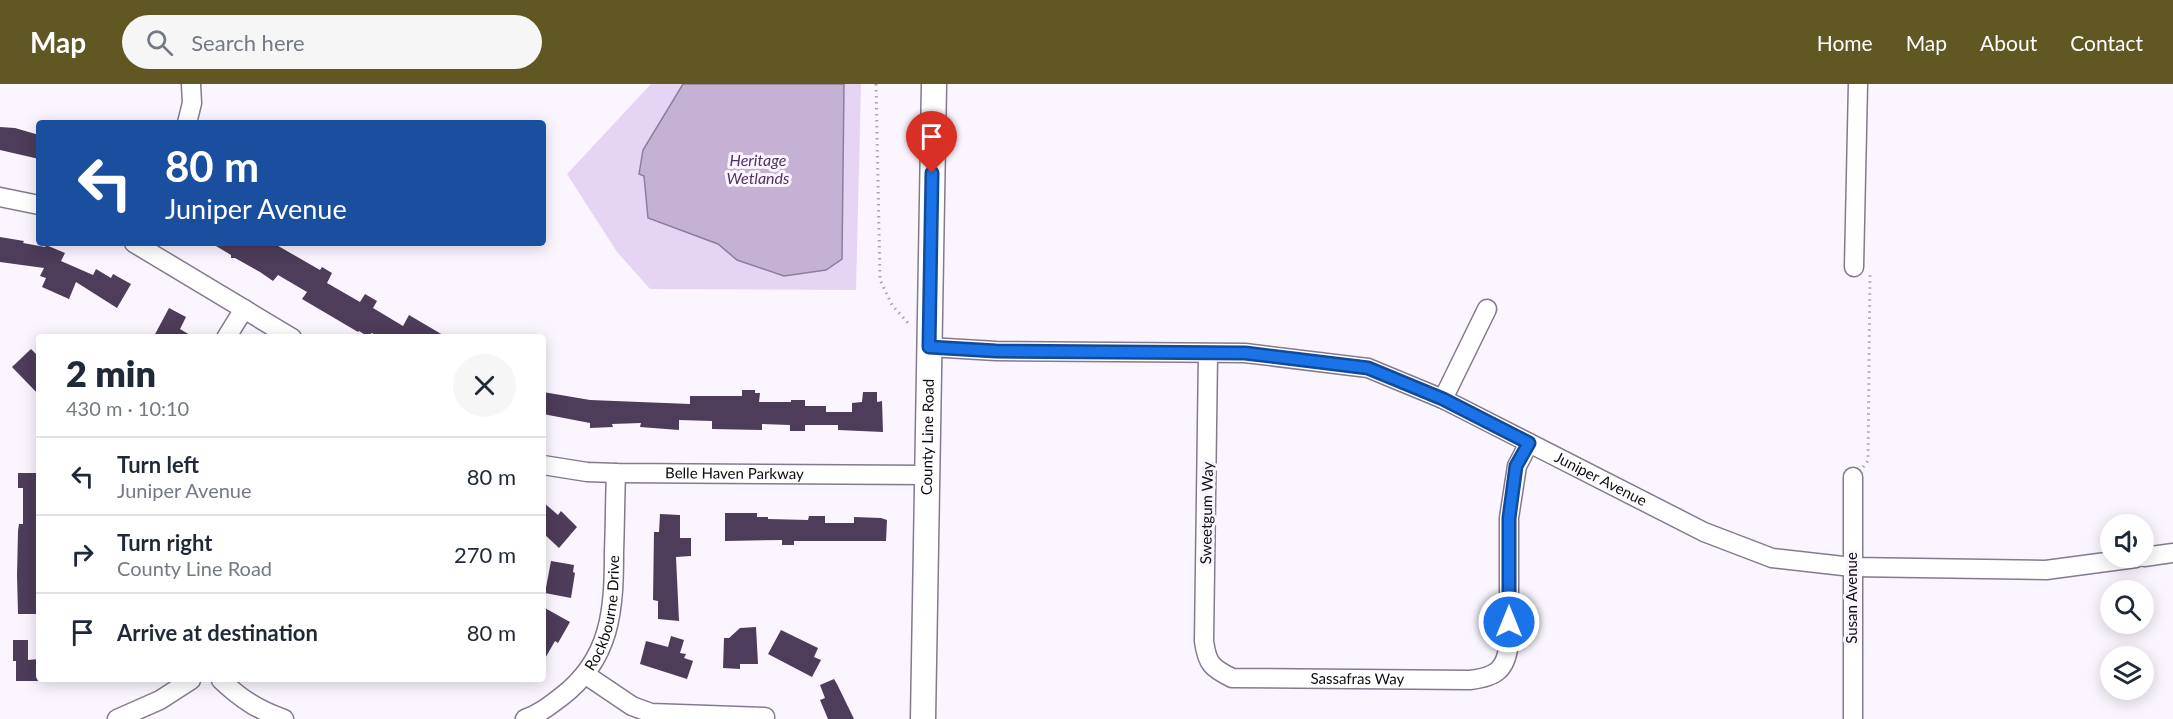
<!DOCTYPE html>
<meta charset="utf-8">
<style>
body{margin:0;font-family:Lato,sans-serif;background:#f6f6f7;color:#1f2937;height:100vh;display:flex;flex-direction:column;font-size:22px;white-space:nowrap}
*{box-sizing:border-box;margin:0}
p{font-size:20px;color:#747a83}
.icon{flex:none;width:33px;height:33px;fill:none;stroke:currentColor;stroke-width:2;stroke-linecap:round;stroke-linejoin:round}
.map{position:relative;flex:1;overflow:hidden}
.panel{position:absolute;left:36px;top:250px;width:510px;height:348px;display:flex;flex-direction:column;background:#fff;border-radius:6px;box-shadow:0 3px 15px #0003}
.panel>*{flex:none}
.banner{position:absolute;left:36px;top:36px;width:510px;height:126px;border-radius:6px;box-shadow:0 3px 15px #0003;background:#1a4fa0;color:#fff;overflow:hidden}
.controls{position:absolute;left:2100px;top:430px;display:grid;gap:12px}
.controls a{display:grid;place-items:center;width:54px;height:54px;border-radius:50%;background:#fff;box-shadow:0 3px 15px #0003;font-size:30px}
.pin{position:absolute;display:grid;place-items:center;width:51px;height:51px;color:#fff;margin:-62px -26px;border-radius:50% 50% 50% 0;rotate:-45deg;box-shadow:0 0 6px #0007}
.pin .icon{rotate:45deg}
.me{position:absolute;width:66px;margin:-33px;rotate:0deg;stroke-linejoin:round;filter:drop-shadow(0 0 4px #0008)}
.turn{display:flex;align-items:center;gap:21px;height:126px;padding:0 30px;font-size:27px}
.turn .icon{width:78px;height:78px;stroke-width:2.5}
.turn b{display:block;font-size:42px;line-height:51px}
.round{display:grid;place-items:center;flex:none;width:63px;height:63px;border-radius:32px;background:#f6f6f7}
.headline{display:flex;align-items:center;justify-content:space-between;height:102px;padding:0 30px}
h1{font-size:36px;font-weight:800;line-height:45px}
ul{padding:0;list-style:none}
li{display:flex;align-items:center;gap:18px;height:78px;padding:0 30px;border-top:2px solid #e0e1e3}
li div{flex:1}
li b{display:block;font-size:22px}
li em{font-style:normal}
header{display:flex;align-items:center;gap:36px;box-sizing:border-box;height:84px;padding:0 30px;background:#605723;color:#fff}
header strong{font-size:28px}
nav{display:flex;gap:33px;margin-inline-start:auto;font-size:21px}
.search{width:420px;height:54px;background:#f6f6f7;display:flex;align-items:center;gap:15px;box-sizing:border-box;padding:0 21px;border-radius:33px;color:#747a83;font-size:22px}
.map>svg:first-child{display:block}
</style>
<header>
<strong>Map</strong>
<div class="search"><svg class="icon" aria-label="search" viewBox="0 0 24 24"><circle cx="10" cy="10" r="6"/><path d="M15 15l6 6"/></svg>Search here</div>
<nav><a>Home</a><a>Map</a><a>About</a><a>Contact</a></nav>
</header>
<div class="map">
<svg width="2173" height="635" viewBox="0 0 2173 635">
<rect width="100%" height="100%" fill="#faf5fe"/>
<path fill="#e6d4f5" d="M651 0H861L856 206 650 205 617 168 567 90Z"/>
<path fill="#c4b1d4" stroke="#8d7f9a" stroke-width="1.5" d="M683 0H844L842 175 826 186 784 192 737 176 718 160 648 134 644 92 639 90 643 66Z"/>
<path fill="#4d3c5a" d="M0 43 15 44 39 51V75L0 66Z
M0 153 24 157 23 159 45 163 46 161 65 169 61 177 93 191 96 185 111 194 113 190 131 200 117 224 76 198 69 215 42 203 46 194 40 192 44 184 0 178Z
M211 159H273L320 186 322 183 332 189 327 199 360 218 365 210 377 217 373 224 403 242 409 231 448 254H379L372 249 367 252 359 247 358 248 302 215 307 208 278 191 273 197 260 188 235 174H231V171Z
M169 224 186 233 180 245 195 254H153Z
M31 265 39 273V311L12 283Z
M742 306H755V309H760L759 318H791V316H805V322H826V328H852V319L862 318 863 308H877V318L882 317 883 348 838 346V341H805V347H790V341L762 340V346L712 345V337L679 336V346L640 343 641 339 612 340 613 343 590 344V339L543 330V308L590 316 690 320V312H742Z
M18 389H39V530H18L17 491 18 447 19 440H23V404H18Z
M543 418 558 431 561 427 577 443 559 464 543 449Z
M725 429H757V433H768V435L808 436 809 432H825V439H854V433L881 434 887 436 886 457H794V461H782V456L725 457Z
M660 430 680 431V454H691V472L676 473 679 537 658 535V517L653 516 654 448H659Z
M551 477 574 481 573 488 575 489 571 514 545 509Z
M543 523 570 538 558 559 555 557 543 578Z
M756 543 758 580H740V585L723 584 724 554H729L740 544Z
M781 546 818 564 814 573 821 576 812 593 768 570Z
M671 552 684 556 680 569 686 570 684 574 693 577 687 595 640 580 646 557 668 563Z
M13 556H28V576L39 575V597H16V577H13Z
M834 595 837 600 854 635H828L820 616 825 614 820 601Z"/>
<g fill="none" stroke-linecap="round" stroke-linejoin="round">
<g stroke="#84798e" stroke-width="21">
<g id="minor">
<path d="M187 39 192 19 191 0"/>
<path d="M0 113 39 121"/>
<path d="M134 159 292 254"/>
<path d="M1854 183 1858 0"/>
<path d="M226 254 244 225"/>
<path id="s1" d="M929 263 996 267 1245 269 1368 284 1443 315 1704 448 1772 474 1852 483 2046 486 2136 474"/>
<path id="s2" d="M1208 270 1204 557C1207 580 1212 584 1232 594L1470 596C1496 593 1506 586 1509 559V434L1517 382 1529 359"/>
<path d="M1443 315 1487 225"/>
<path id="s3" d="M543 381 587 388 616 389 927 391"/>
<path d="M2144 473 2173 469"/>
<path d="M586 591 632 622 651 629 765 633"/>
<path d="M221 596C241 615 258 626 284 635"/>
<path d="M117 635 160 616 191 596"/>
<path id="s4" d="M525 635C539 630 549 622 561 613 611 575 614 526 614 468 615 442 615 415 616 389"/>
<path d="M1853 635V393"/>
</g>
</g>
<g stroke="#84798e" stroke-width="27">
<g id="secondary">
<path id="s5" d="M923 635 934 0"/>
</g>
</g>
<path stroke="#aaa5ad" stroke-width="3" stroke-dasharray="1.5 4.5" stroke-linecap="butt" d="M876 0 880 196 892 221 910 241
M1863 383 1868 377 1870 190 1868 189"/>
<use href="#minor" stroke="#fff" stroke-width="18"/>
<use href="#secondary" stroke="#fff" stroke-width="24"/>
</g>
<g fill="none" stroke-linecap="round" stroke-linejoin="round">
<g stroke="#114b97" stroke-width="15">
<path id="route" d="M932 89 929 263 996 267 1245 269 1368 284 1443 315 1529 359 1516 382 1509 434V538"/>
</g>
<use href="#route" stroke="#1a73e8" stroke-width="10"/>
</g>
<g text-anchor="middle" stroke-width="6" stroke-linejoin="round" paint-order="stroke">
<g font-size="15" fill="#0e0a11" stroke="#faf5fe">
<text dy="5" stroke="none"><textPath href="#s5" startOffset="282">County Line Road</textPath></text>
<text dy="5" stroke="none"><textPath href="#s3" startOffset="192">Belle Haven Parkway</textPath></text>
<text dy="5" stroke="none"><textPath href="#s1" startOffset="698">Juniper Avenue</textPath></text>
<text transform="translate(1207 429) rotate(-89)" y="5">Sweetgum Way</text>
<text transform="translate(1852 514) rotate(-90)" y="5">Susan Avenue</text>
<text dy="5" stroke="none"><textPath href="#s4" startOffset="141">Rockbourne Drive</textPath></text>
<text dy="5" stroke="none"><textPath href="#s2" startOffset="462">Sassafras Way</textPath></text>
</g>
<g font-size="16" font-style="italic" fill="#4f3462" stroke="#faf5fe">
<text x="758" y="82">Heritage<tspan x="758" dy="18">Wetlands</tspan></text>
</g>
</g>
</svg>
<div class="controls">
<a><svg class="icon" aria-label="sound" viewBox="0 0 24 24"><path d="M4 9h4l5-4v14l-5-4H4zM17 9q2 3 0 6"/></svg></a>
<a><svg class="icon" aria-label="search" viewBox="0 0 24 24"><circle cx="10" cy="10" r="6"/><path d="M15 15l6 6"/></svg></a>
<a><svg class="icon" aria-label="layers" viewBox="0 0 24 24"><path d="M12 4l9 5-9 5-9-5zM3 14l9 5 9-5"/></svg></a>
</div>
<div class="pin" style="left:932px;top:89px;background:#d93025"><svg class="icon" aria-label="arrive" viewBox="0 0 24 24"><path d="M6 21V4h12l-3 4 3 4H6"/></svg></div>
<svg class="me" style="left:1509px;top:538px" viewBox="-20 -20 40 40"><circle r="17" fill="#1a73e8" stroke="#fff" stroke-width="3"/><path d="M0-11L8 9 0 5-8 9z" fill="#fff"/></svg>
<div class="banner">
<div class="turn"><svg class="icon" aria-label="left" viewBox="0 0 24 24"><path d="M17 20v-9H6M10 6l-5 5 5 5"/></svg><div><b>80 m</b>Juniper Avenue</div></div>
</div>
<section class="panel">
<div class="headline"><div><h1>2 min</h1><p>430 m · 10:10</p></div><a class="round"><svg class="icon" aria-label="close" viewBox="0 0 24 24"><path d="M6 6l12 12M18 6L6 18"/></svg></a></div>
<ul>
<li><svg class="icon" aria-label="left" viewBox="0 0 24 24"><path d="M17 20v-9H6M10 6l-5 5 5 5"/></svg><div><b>Turn left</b><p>Juniper Avenue</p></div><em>80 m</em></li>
<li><svg class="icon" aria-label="right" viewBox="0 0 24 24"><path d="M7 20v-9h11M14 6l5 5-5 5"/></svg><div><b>Turn right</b><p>County Line Road</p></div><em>270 m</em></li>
<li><svg class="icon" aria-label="arrive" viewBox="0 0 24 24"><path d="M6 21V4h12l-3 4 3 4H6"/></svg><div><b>Arrive at destination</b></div><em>80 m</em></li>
</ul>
</section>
</div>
